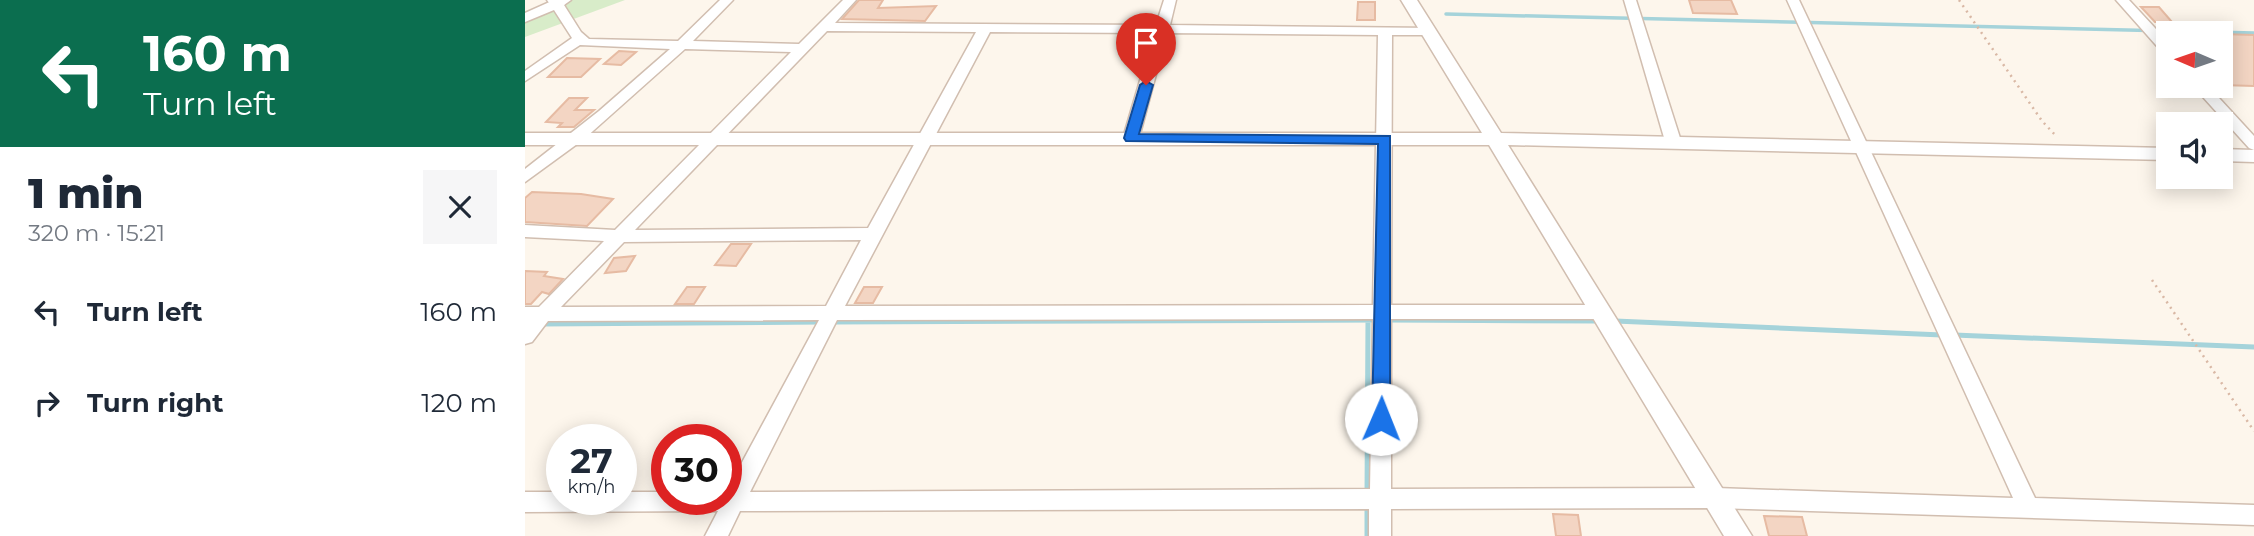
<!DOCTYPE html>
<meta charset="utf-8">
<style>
body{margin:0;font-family:Montserrat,sans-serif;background:#f6f6f7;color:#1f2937;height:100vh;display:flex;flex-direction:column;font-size:26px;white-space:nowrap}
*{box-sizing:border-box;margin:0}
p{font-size:23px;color:#747a83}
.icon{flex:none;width:38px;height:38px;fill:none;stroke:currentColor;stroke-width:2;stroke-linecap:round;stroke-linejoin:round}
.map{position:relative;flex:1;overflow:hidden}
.sheet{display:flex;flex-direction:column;background:#fff;width:525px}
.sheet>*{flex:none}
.hud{background:#0b6e4f;color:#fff;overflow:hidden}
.needle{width:46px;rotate:272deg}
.buttons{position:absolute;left:1631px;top:21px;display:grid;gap:14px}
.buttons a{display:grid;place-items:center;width:77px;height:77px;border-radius:0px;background:#fff;box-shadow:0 4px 18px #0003;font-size:35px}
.speed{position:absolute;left:21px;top:424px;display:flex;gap:14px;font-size:35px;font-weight:700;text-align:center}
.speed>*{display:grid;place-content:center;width:91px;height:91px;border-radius:50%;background:#fff;box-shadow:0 4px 18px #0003;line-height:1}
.speed small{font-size:18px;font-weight:400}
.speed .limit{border:10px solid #d22;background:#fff;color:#111}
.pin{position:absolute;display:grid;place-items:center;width:60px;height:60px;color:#fff;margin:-72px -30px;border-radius:50% 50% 50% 0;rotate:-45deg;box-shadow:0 0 7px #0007}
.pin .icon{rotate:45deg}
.me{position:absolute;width:77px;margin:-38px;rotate:1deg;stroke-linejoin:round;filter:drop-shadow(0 0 5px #0008)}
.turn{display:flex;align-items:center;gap:24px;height:147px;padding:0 28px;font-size:32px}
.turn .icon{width:91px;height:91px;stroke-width:2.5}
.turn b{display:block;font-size:49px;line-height:60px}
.round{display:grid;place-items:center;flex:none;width:74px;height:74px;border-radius:0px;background:#f6f6f7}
.headline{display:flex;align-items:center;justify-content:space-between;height:119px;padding:0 28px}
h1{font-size:42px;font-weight:800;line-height:52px}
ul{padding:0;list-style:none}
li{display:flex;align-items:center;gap:21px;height:91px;padding:0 28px}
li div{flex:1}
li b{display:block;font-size:26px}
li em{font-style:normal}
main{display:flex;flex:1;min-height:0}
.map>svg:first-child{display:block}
</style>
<main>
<section class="sheet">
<div class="hud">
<div class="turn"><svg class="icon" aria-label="left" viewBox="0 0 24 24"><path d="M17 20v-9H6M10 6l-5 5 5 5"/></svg><div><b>160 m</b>Turn left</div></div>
</div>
<div class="headline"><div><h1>1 min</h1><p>320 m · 15:21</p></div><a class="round"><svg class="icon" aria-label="close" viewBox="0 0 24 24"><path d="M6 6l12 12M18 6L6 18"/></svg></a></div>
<ul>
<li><svg class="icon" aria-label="left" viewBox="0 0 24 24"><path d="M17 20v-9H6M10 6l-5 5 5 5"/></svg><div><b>Turn left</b></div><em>160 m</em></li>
<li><svg class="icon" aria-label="right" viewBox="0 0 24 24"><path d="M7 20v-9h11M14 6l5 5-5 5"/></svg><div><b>Turn right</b></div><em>120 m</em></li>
</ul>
</section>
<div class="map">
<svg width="1729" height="536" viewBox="0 0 1729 536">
<rect width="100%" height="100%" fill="#fdf6ec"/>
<path fill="#d8ecc9" d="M40 0H100L0 37V18Z"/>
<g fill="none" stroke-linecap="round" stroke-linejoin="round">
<path stroke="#a5d3da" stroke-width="3.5" d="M921 14 1729 33"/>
<path stroke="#a5d3da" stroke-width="5" d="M862 320 1074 321
M1090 321 1417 335
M306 322 854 320
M16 324 297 322
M1429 335 1729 347
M842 495 843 320
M842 503V536"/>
</g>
<path fill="#f3d5c3" stroke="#e6bba3" stroke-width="2" d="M334 0H358L353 8 411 6 400 21 317 19Z
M1164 0H1206L1212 14 1168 13Z
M833 2H850V20H832Z
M1616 7H1634L1647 22H1630Z
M1696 34 1729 35V86L1696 85Z
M94 51 111 52 96 65 79 64Z
M42 58 75 59 56 77H23Z
M44 98H62L50 110H69L49 127H33L37 123 21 122Z
M7 192 56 194 88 199 62 226 0 222V198Z
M206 244H226L211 266 190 265Z
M110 256 101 271 80 273 89 258Z
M0 271 22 272 19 276 38 279 24 294 17 292 6 304H0Z
M162 287H180L169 304H150Z
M339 287H357L348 303H330Z
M1028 514 1053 515 1056 536H1031Z
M1239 516 1277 517 1282 536H1244Z"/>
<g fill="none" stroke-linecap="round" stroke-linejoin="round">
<g stroke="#d1beb0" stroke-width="3">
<path id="minor" d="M29 0H46L39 5 56 32 64 39 153 41 195 0H208L168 41 274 44 318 0H331L310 23 631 25 639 0H651L645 25 908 28 910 31 903 35H867L866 305H1076L1082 307 1085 312 1082 317 1076 319H866V489L1191 488 1488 498 1262 0H1274L1510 498 1729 505V525L1191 508 866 509V536H844V509L215 511 203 536H180L193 511 0 512V492H37V499H96V492H142V499H201V492L294 320 23 321 7 342 0 344V307H14L79 241 0 237V225L90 230 266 52 160 49 59 139 0 182V169L74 111 145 49 55 45 0 81V71L47 38 29 10 0 22V13ZM302 31 451 32 343 228 110 230ZM465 32 629 33 598 138 606 143 614 138 642 33 853 35 848 305 320 306ZM336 240 301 306 36 307 99 242ZM848 319 845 489 225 492 312 320Z
M1099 0H1111L1156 141 1153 144H1143L1140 141Z
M1591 0H1604L1643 42V54L1638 53Z
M1668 86H1683L1729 136V150L1724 148Z"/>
</g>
<g stroke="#d1beb0" stroke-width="3">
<path id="tertiary" d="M22 0H38L40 4 32 9 27 7Z
M876 0H892L976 133 1643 148V160L983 145 1227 536H1199L964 145H0V133H957Z
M1696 149 1729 150V162L1696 161Z"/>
</g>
<path stroke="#d9b8a5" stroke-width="2.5" stroke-dasharray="2 4.5" stroke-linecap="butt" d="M1434 0 1517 121 1532 137
M1627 280 1729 431"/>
<use href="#minor" fill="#fff" fill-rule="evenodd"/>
<use href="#tertiary" fill="#fff" fill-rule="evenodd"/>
</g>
<path fill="#1a73e8" stroke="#114b97" stroke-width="2" d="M621 81 628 85 614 134 865 136V419L863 424H850L847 419 853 144 601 141 599 138 615 85Z"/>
</svg>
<div class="buttons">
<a><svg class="needle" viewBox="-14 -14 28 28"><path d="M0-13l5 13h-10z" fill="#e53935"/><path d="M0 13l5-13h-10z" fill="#747a83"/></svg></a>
<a><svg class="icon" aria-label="sound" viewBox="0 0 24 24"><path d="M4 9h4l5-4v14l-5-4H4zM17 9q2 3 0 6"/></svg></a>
</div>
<div class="speed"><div>27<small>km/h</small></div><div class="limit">30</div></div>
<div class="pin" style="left:621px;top:85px;background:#d93025"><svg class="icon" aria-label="arrive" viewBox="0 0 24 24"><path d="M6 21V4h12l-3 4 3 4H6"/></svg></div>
<svg class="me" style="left:856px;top:419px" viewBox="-20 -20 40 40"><circle r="19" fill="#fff"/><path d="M0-13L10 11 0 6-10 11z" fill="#1a73e8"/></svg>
</div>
</main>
